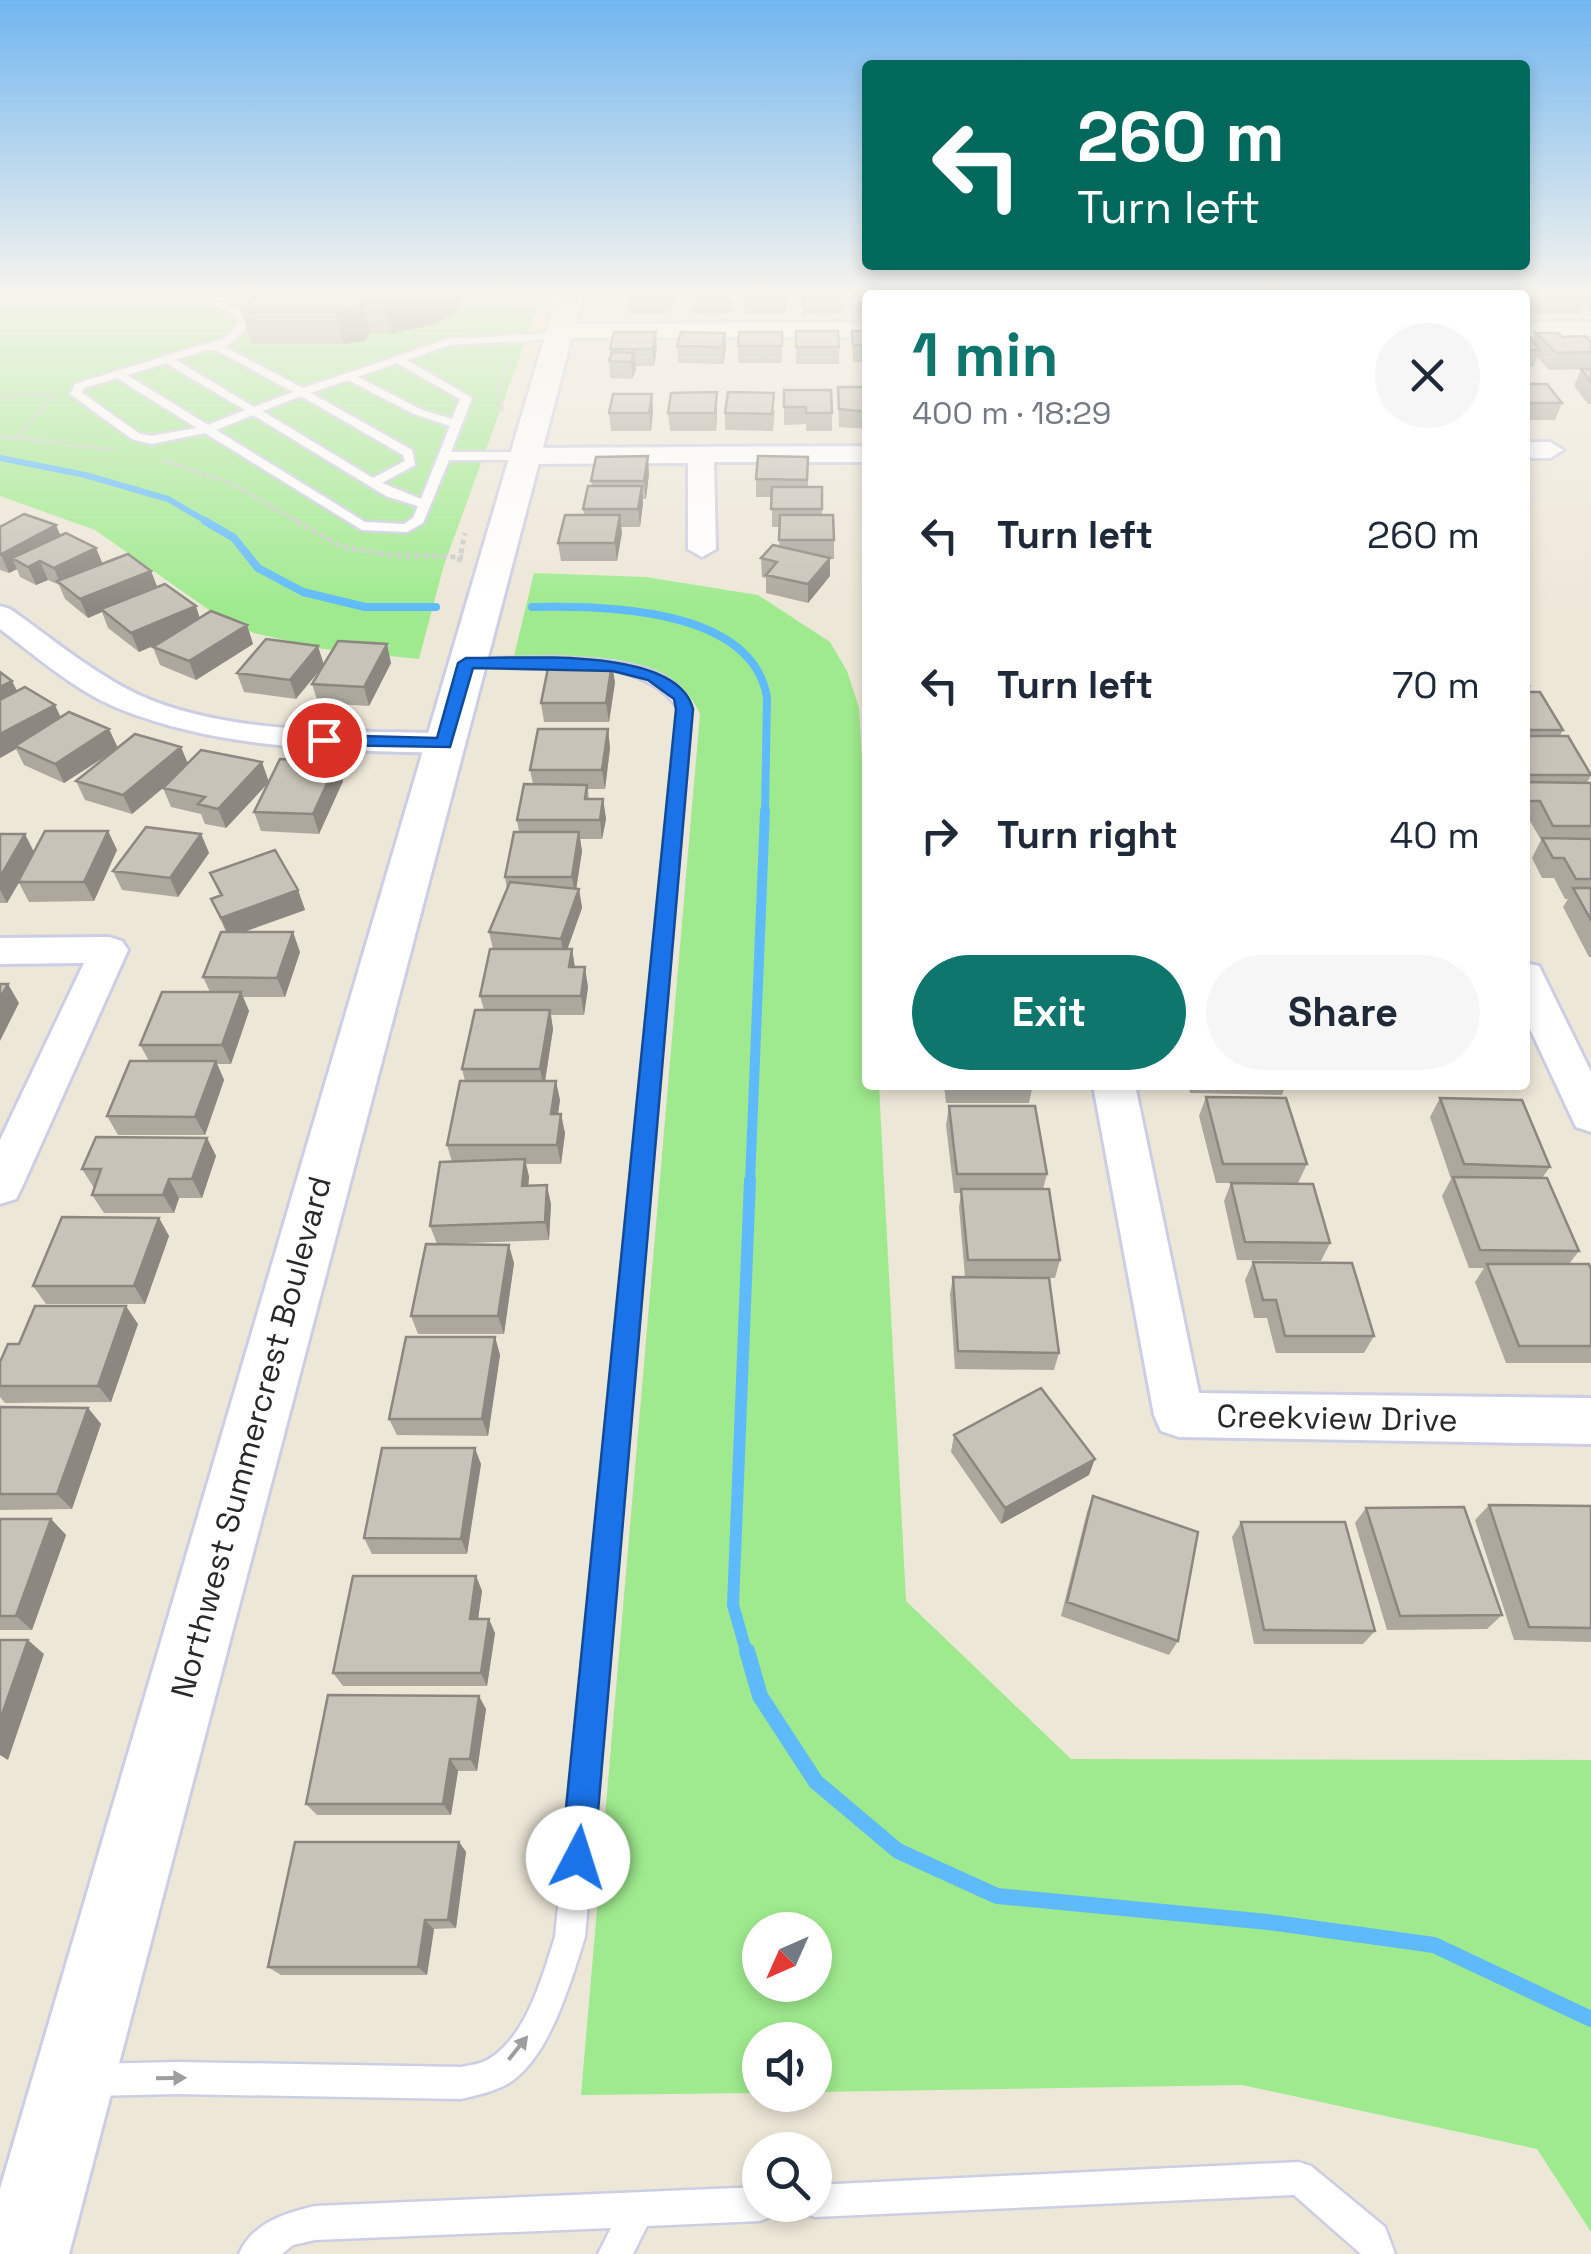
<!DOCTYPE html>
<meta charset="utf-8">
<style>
body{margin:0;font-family:"Space Grotesk",sans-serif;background:#f6f6f7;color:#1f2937;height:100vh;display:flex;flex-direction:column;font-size:38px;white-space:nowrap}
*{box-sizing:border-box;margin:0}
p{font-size:32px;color:#747a83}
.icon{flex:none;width:55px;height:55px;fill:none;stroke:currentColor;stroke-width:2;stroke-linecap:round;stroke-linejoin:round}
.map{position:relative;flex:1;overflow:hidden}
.side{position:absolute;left:862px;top:290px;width:668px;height:800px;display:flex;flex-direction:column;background:#fff;border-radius:10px;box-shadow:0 5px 15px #0003}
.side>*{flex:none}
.top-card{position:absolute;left:862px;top:60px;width:668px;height:210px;border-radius:10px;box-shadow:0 5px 15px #0003;background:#00695c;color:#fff;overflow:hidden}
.needle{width:65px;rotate:225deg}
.fabs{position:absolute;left:742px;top:1912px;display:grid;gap:20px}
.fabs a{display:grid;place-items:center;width:90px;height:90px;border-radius:50%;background:#fff;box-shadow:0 5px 15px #0003;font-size:50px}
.pin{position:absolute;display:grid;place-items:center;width:85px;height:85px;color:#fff;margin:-42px;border:5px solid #fff;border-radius:50%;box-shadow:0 2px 10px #0007}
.me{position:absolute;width:110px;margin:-55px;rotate:5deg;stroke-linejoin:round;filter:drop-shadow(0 0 8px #0008)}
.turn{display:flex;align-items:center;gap:35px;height:210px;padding:0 50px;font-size:45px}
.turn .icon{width:130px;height:130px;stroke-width:2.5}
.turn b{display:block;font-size:70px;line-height:85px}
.round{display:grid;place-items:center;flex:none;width:105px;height:105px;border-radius:52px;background:#f6f6f7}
.summary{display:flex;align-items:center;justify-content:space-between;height:170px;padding:0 50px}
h1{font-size:60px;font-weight:700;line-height:75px;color:#0f766e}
.action{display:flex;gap:20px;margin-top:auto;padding:20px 50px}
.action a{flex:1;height:115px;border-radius:60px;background:#0f766e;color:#fff;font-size:40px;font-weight:700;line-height:115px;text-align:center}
.action a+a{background:#f6f6f7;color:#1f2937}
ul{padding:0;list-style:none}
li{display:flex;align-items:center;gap:30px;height:150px;padding:0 50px}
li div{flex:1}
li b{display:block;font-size:38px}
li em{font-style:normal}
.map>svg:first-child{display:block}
</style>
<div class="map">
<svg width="1591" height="2254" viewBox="0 0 1591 2254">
<rect width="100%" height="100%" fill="#ede7d8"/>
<path fill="#9fea8e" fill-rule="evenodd" d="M0 295H542L443 568 419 659 323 649 254 633 219 617 95 530 0 496Z
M534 573 646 577 758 595 830 642 847 671 859 708 868 864V1085H879L906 1601 1071 1759 1591 1760V2232L1537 2149 1242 2085 815 2092V2040H760V2093L581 2095 700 714C671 646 576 658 514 656ZM760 1930H815V1985H760Z"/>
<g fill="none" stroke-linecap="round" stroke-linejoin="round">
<path stroke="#5fbafb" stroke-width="6" d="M0 458 85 475 168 499 209 523"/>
<path stroke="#5fbafb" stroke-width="8" d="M205 521 234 538 258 568 303 592 365 607H436
M532 607C601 606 751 606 767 697L765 813"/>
<path stroke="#5fbafb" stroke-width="10" d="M750 1182 765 811"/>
<path stroke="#5fbafb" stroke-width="12" d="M747 1654 733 1605 750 1180"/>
<path stroke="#5fbafb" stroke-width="16" d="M747 1651 760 1696 816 1782 898 1851 997 1896 1268 1922 1434 1945 1591 2019"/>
<g stroke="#cdcee3" stroke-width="5">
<path id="service" d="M228 295H244L225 303 250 318 245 330 225 347 303 388 448 339 538 334 564 329V333L538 340 449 345 407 360 472 398 451 452H524L530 456 524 460H449L423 523 407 532 362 530 205 433 151 444 132 439 70 394 75 384 201 345C217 343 233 336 239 319L212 302ZM206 350H216L293 392 254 407 176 360ZM166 363 245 410 208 425 127 375ZM397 363 460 399 452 419 422 410 358 377ZM117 378 197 428 151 436 140 434 82 393 84 388ZM348 380 414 414 450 426 421 499 382 483 415 465 412 450 311 393ZM301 396 403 455 405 461 373 478 262 411ZM253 415 386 496 418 506 413 518 404 524 365 522 216 430Z
M553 657C589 659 653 660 679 688 685 694 688 702 692 709L585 1937C571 1981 551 2053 512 2081 498 2091 478 2095 461 2099L177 2094 91 2096 80 2091 75 2080 80 2069 91 2064 177 2062 461 2067C471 2065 483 2064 492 2057 528 2032 542 1977 555 1937L678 709C642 651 526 666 466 667L459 663 466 659Z
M1299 2162 1311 2166 1385 2227 1395 2254H1361L1294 2195 815 2217 803 2213 800 2205H815V2185Z
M760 2187V2205H776L772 2216 760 2221 647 2226 633 2254H598L611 2228 315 2240 293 2245 282 2254H239C252 2223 285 2213 315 2206Z"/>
</g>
<g stroke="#cdcee3" stroke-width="6">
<path id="minor" d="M1525 322H1591V336H1525Z
M868 323V337L560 338 549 331 560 324Z
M1525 442H1550L1563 450 1550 458H1525Z
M868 446V462H714L716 549 702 557 688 549V463L524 464 511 456 524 448Z
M0 606 10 609C51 638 93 673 139 695 227 735 348 731 444 733L456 736 460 743 456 750 444 753C335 750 223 750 120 709 77 692 37 657 0 629Z
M109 937 122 941 128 950 22 1187 16 1199 0 1204V1140L84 963 0 964V938Z
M1525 963 1539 966 1591 1072V1132L1576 1127 1525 1018Z
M1093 1085H1135L1199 1393 1591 1398V1444L1179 1437 1161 1431 1154 1415Z"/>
</g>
<g stroke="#cdcee3" stroke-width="6">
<path id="tertiary" d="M557 295H583L69 2254H0V2189Z"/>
</g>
<path stroke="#cbcbcb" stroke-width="4" stroke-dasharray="4 2.5" stroke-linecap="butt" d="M528 317 524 310 529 295
M0 396 54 395 18 436
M503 411 497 394 510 358
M0 436 115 450
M162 460 228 482 301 523"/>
<path stroke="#cbcbcb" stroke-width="5" stroke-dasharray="5 4" stroke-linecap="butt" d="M296 521 342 547 389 555 463 557
M459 562 465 533"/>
<use href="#service" fill="#fff" fill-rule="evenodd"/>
<use href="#minor" fill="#fff" fill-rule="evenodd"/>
<use href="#tertiary" fill="#fff" fill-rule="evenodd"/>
</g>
<path fill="#aca89e" d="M253 295H463L456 312 434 324 391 334 370 333 365 341 343 344H251L242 312Z
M673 295 670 314H629L628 298Z
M691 295H732L733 313 692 314Z
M745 295H786V314H745Z
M801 295H845V313L803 314Z
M858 295H868V314H858Z
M1525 295H1584L1586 298 1580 314H1533L1525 306Z
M1589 295H1591V311L1586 302Z
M796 331 839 347V364H796Z
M852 331H868V362H853Z
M681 332 726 349 723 364 678 363 677 346Z
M782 332V363H738V346Z
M1536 333 1562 337 1591 352V369L1549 370 1537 357 1533 367 1525 366V334L1533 342Z
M657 348 654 366H635L632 379 610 378 609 361 610 357V349Z
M1581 369H1591V404H1588L1574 386Z
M1525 384 1562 403 1555 420H1525Z
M838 387H868V429L839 427Z
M784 390 832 413V431H806V424L784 425Z
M652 394 653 411 651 431H611L609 413Z
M717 410 716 431H670L668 413Z
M775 410 773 431 725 430V413Z
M808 457V487H822V515L834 540V559H830V576L808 603 766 593V578L762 577 761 558 779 547 780 527H772V497H756V479Z
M649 474 646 499H643L640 527H621L617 561H561L558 543 584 515 583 509 592 486 591 481Z
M0 524 1 526 61 536 96 548 102 563 151 571 157 587 200 618 247 625 253 644 196 680 160 665 153 647 156 644 139 652 108 628 102 612 88 618 65 599 59 585 48 580 36 585 20 577 17 569 9 573 0 570Z
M318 646 296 699 244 692 237 673Z
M391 663 369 706 318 703 312 684Z
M0 672 17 691 60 717 109 729 117 748 269 781H343L319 834 261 831 254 812 269 782 226 828 205 824 201 814 171 807 163 788 132 814 85 800 76 781 113 752 64 783 24 765 16 749 0 758Z
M1525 677 1531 686 1528 692 1563 730 1560 736 1591 775 1587 783H1591V957H1589L1563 907 1568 899H1565L1554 878H1542L1532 858 1541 840 1530 821H1525Z
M615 682 609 722H544L541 703Z
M608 729 610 748 605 789H588L589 799H603L606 819 602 839H580L582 851 576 889H579L582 908 567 949H572L575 967 588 987 584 1015H551L553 1029 545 1081 560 1100 558 1114 565 1133 561 1164H526L529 1177 528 1186 551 1204 549 1240 437 1244 430 1226 452 1162 447 1145 465 1081 462 1069 484 1010 480 996 493 949 489 932 507 889 505 877 519 832 517 820 533 784 530 770Z
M108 831 117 850 94 901 29 902 19 883 7 903H0V834L34 852Z
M201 834 209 853 178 897 122 890 113 871Z
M210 873 298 890 305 910 244 932 300 952 285 997H243L249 1011 231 1064H217L224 1080 205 1135H118L107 1116 149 1061 140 1045 210 992 203 977 226 932 211 899 220 896Z
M944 1085H1033L1029 1103H946Z
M1188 1085H1286L1282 1095 1190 1093Z
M1408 1085H1498L1495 1090H1410Z
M1206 1097 1307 1164 1298 1183H1216L1199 1116Z
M1440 1098 1550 1167 1542 1178 1579 1251 1569 1264 1591 1269V1363H1506L1475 1282 1484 1268H1469L1442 1196 1451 1179 1430 1117Z
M949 1106 1047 1174 1043 1189 1060 1260 1055 1278H1049L1059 1353 1054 1370 955 1369 950 1294 953 1277H965L959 1207 961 1193H954L946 1125Z
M207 1138 216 1156 202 1198H179L174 1213H104L92 1195 94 1188 82 1169Z
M1231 1183 1330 1243 1321 1261 1237 1260 1224 1201Z
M159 1218 169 1236 145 1304H46L33 1286Z
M1253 1262 1374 1336 1364 1353H1276L1267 1318H1254L1245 1280Z
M514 1263 504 1334H418L411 1316Z
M138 1324 111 1402 5 1403 0 1397V1362Z
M495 1337 500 1355 488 1436 397 1435 389 1419Z
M0 1407 88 1408 101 1424 72 1509 0 1510Z
M954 1435 1089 1475 1001 1524 951 1452Z
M481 1464 467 1554H372L364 1538Z
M1093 1496 1178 1641 1169 1655 1061 1616 1087 1512Z
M1489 1505 1591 1506V1642L1514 1640 1475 1520Z
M1366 1508 1502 1615 1487 1629 1387 1630 1355 1523Z
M0 1519H51L66 1535 32 1630H0Z
M1241 1522 1375 1631 1363 1644H1254L1232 1537Z
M476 1576 482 1591 478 1619 495 1633 487 1686H343L333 1673Z
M486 1709 477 1771H458L451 1815H317L306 1804Z
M459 1842 466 1852 456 1928 434 1929 427 1975H281L268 1967Z"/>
<path fill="#8c8881" d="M417 295H463L456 312 434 324 391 334 384 302Z
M670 295H673V300L670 314Z
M363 302 370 333 365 341 343 344 336 312Z
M656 332 657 348 654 366 652 349Z
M725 333 726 349 723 364 722 347Z
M634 353 636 370 632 379 631 362Z
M717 392V410L716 431 715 413Z
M652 394 653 411 651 431 649 413Z
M648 456 649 474 646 499 644 481Z
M642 486 643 504 640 527 638 509Z
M620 515 622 533 617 561 615 543Z
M56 525 64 543 12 558 17 569 9 573 1 555Z
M96 548 104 567 60 583 54 568Z
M830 558V576L808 603V584Z
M40 561 48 580 36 585 28 567Z
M151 571 158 589 101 609 102 612 88 618 80 599Z
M196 606 202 625 139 652 131 633Z
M247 625 253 644 196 680 189 661Z
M387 644 391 663 369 706 364 687Z
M318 646 324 665 296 699 290 680Z
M612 663 615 682 609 722 606 703Z
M12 681 22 700 0 710V687Z
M55 705 64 724 15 746 16 749 0 758V734Z
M109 729 118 748 64 783 55 764Z
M608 729 610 748 605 789 602 770Z
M181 747 189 766 132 814 123 795Z
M262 762 269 782 226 828 218 809Z
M337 762 343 781 319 834 313 814Z
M603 799 606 819 602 839 600 820Z
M108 831 117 850 94 901 84 882Z
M579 832 582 851 575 897 572 877Z
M25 834 35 854 7 903 0 890V877Z
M201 834 209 853 178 897 170 878Z
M579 889 582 908 564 959 561 939Z
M298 890 305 910 229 937 221 918Z
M293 932 300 952 285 997 277 978Z
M572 949 575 969 569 967Z
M585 967 588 987 584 1015 581 996Z
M8 984 19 1003 0 1041V998Z
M241 992 249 1011 231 1064 222 1045Z
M550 1010 553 1029 544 1088 540 1069Z
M216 1061 224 1080 205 1135 195 1117Z
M556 1081 560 1100 555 1133 551 1114Z
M561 1114 565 1133 561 1164 557 1145Z
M207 1138 216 1156 202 1198 192 1179Z
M525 1159 529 1177 527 1205 522 1186Z
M169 1179 179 1198 174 1213 163 1195Z
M547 1185 551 1204 549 1240 545 1222Z
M159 1218 169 1236 145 1304 134 1286Z
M509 1245 514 1263 504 1334 498 1316Z
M126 1306 138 1324 111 1402 98 1386Z
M495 1337 500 1355 488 1436 482 1419Z
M88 1408 101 1424 72 1509 57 1494Z
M475 1448 481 1464 467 1554 461 1539Z
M1095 1459 1089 1475 1001 1524 1005 1508Z
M51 1519 66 1535 32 1630 16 1616Z
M476 1576 482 1591 476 1633 470 1619Z
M489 1619 495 1633 487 1686 481 1673Z
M28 1640 44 1654 8 1760 0 1755V1720Z
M479 1696 486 1709 477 1771 470 1759Z
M450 1759 458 1771 451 1815 443 1804Z
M459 1842 466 1852 456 1928 448 1920Z
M425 1920 434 1929 427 1975 418 1967Z"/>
<path fill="#c8c3b8" stroke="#8c8881" stroke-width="2.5" d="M253 295H417L384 302H363L358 310 336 312H242Z
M629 295H670L669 298H628Z
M691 295H732V297L691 298Z
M745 295H786V298H745Z
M803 295H845L846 297 803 298Z
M1536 295H1584L1586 298H1539Z
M796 331H838L839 347H796Z
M852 331H868V345H853Z
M614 332H656L652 349H610Z
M681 332 725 333 722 347 677 346Z
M739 332H782V346H738Z
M1536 333H1558L1562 337 1585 336 1591 343V352L1556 353Z
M1525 334H1526L1540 350H1525Z
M612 352 634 353 631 362 609 361Z
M1581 369H1591V382Z
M1525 384H1547L1562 403H1525Z
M838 387H868V412L839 409Z
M784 390H831L832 413H806V407H784Z
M717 392 715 413H668L671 393Z
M728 392 774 393 772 414 725 413Z
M613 394H652L649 413H609Z
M648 456 644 481H591L596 457Z
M758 456 808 457 807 480 756 479Z
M588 486H642L638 509H583Z
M772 487H822V509H771Z
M24 514 56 525 0 555V527Z
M565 515H620L615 543H558Z
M780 515H833L834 540H779Z
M66 533 96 548 54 568 40 561 28 567 12 558Z
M773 545 830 558 808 584 766 575 777 562 761 558Z
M128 554 151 571 80 599 57 581Z
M165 584 196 606 131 633 101 609Z
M211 611 247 625 189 661 153 647Z
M266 639 318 646 290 680 237 673Z
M338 641 387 644 364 687 312 684Z
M549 663H612L606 703H541Z
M0 672 12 681 0 687Z
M25 687 55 705 0 734V700Z
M1525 692H1540L1563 730H1525Z
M69 712 109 729 55 764 15 746Z
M538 729H608L602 770H530Z
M135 734 181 747 123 795 76 781Z
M1525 736H1568L1591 775H1529L1525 768Z
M201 750 262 762 218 809 198 804 205 797 163 788Z
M280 759 337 762 313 814 254 812Z
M1525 782 1591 783V826H1553L1540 801H1525Z
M524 784 587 785 585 799H603L600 820H517Z
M146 827 201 834 170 878 113 871Z
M45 831H108L84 882H18Z
M514 832H579L572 877H505Z
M0 834H25L0 877Z
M1542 838 1591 839V879H1576L1564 858H1553Z
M275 850 298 890 221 918 211 899 222 895 210 873Z
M510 882 579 889 561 939 489 932Z
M1573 888H1591V920Z
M221 932H293L277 978 203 977Z
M490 949H572L569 967H585L581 996H480Z
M0 984H8L0 998Z
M162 992H241L222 1045H140Z
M475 1010H550L540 1069H462Z
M130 1061H216L195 1117 107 1116Z
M460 1081H556L551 1114H561L557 1145H447Z
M1206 1097 1286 1098 1307 1164H1223Z
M1440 1098 1522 1100 1550 1167 1464 1164Z
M949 1106H1035L1047 1174H957Z
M96 1137 207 1138 192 1179H169L163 1195H92L101 1169H82Z
M525 1159 522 1186 547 1185 545 1222 430 1226 440 1162Z
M1453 1177 1547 1178 1579 1251 1480 1250Z
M1231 1183 1313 1184 1330 1243 1245 1242Z
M961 1189H1049L1060 1260H968Z
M62 1217 159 1218 134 1286H33Z
M426 1244 509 1245 498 1316H411Z
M1253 1262 1352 1263 1374 1336H1285L1276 1300H1263Z
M1487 1264H1589L1591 1269V1346H1519Z
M953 1277 1049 1278 1059 1353 958 1351Z
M35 1306H126L98 1386H0V1362L8 1344H19Z
M406 1337H495L482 1419H389Z
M1041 1388 1095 1459 1005 1508 954 1435Z
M0 1407 88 1408 57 1494H0Z
M382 1448H475L461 1539 364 1538Z
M1093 1496 1198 1532 1178 1641 1067 1602Z
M1489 1505 1591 1506V1628L1529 1627Z
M1464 1507 1502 1615 1400 1616 1366 1508Z
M0 1519H51L16 1616H0Z
M1241 1522H1345L1375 1631 1264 1630Z
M353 1576H476L470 1619H489L481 1673H333Z
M0 1640H28L0 1720Z
M328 1695 479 1696 470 1759H450L443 1804H306Z
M295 1842H459L448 1920H425L418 1967H268Z"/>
<defs><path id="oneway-solid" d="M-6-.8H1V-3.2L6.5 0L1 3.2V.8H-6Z" transform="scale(2.5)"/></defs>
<g fill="#9e9e9e">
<use href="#oneway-solid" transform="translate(518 2048) rotate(-51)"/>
<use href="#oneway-solid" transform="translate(171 2078) rotate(-1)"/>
</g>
<linearGradient id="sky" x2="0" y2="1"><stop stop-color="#71b6f0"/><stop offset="0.48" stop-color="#f7f4ed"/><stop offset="1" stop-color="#f7f4ed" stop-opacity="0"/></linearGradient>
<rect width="1591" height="611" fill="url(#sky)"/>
<path fill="#1a73e8" stroke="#114b97" stroke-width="2.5" d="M466 658C519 659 677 645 693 709L594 1858 589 1869 578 1874 566 1869 561 1858 676 709 674 699 648 680 613 671 473 668 450 747 324 745 315 740 324 735 437 738 458 663Z"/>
<g text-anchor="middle" stroke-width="8" stroke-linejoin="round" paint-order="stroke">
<g font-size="32" fill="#282828" stroke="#fff">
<text transform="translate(1337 1418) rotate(1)" y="11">Creekview Drive</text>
<text transform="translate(251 1437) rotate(-75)" y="11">Northwest Summercrest Boulevard</text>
</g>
</g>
</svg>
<div class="fabs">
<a><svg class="needle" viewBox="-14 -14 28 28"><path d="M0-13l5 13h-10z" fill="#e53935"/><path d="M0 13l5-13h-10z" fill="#747a83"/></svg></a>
<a><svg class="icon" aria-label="sound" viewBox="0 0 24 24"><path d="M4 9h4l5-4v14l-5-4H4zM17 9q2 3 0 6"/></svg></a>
<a><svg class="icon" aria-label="search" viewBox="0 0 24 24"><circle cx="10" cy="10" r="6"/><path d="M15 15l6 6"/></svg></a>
</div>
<div class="pin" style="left:324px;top:740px;background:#d93025"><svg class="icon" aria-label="arrive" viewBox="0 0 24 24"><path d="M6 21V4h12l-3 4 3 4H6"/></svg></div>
<svg class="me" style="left:578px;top:1858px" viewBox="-20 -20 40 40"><circle r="19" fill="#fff"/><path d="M0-13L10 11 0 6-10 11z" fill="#1a73e8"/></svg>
<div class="top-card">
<div class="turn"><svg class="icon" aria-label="left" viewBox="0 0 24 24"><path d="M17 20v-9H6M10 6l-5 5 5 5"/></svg><div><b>260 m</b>Turn left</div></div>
</div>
<section class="side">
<div class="summary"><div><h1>1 min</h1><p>400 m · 18:29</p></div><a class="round"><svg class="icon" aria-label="close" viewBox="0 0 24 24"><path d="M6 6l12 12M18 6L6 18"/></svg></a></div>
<ul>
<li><svg class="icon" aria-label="left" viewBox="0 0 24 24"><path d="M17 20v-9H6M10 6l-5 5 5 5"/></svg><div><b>Turn left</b></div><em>260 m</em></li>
<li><svg class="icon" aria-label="left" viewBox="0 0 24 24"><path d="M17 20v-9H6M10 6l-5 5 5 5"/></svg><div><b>Turn left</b></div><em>70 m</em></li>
<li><svg class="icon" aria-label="right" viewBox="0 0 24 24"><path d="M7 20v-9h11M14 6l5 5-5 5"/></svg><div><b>Turn right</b></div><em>40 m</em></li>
</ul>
<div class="action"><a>Exit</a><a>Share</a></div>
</section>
</div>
